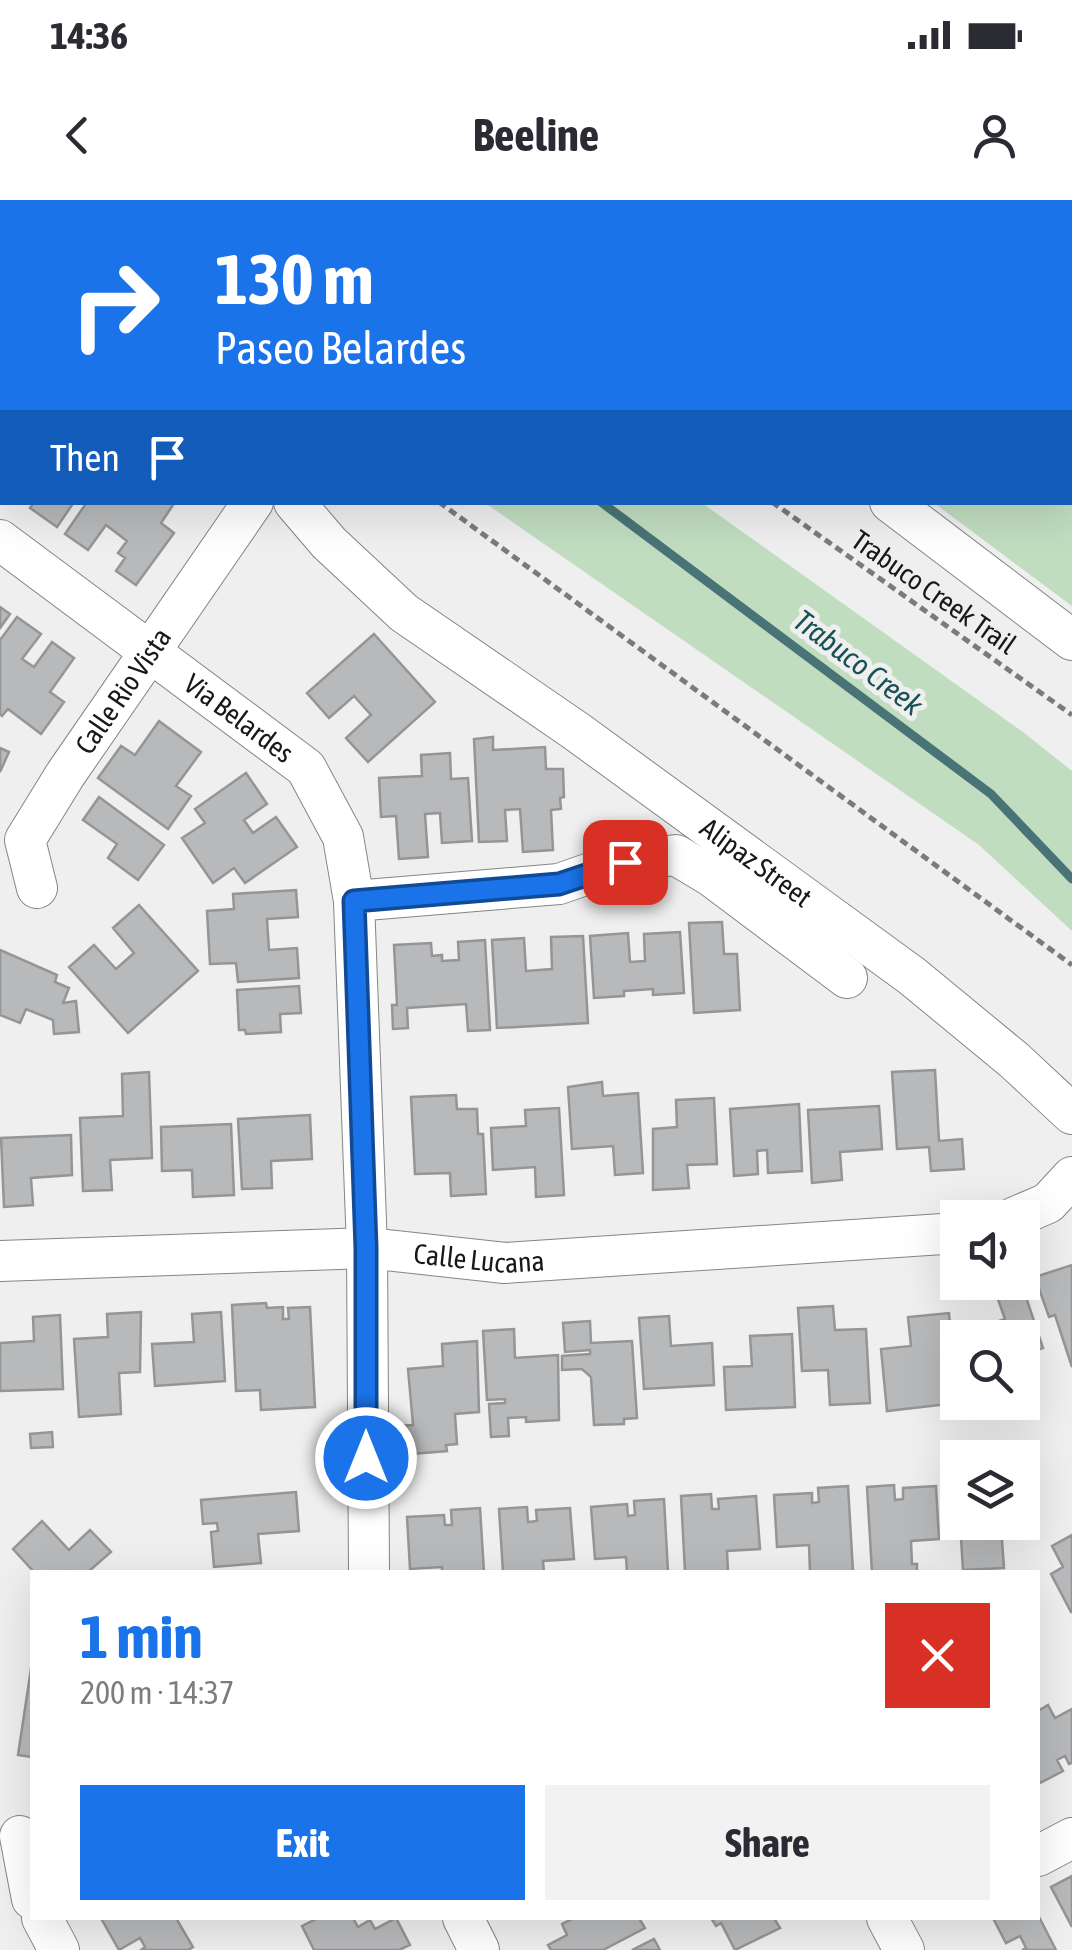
<!DOCTYPE html>
<meta charset="utf-8">
<style>
body{margin:0;font-family:"Asap Condensed",sans-serif;background:#f2f2f3;color:#2b2b33;height:100vh;display:flex;flex-direction:column;font-size:38px;white-space:nowrap}
*{box-sizing:border-box;margin:0}
p{font-size:32px;color:#7c7c81}
.icon{flex:none;width:55px;height:55px;fill:none;stroke:currentColor;stroke-width:2;stroke-linecap:round;stroke-linejoin:round}
.map{position:relative;flex:1;overflow:hidden}
.sheet{position:absolute;left:30px;top:1370px;width:1010px;height:350px;display:flex;flex-direction:column;background:#fff;border-radius:0px;box-shadow:0 10px 40px #0002}
.sheet>*{flex:none}
.banner{position:absolute;left:0px;top:0px;width:1072px;height:305px;box-shadow:0 10px 40px #0002;background:#1a73e8;color:#fff;overflow:hidden}
.buttons{position:absolute;left:940px;top:1000px;display:grid;gap:20px}
.buttons a{display:grid;place-items:center;width:100px;height:100px;border-radius:0px;background:#fff;box-shadow:0 10px 40px #0002;font-size:50px}
.pin{position:absolute;display:grid;place-items:center;width:85px;height:85px;color:#fff;margin:-42px;border-radius:20px;box-shadow:0 5px 15px #0006}
.me{position:absolute;width:110px;margin:-55px;rotate:0deg;stroke-linejoin:round;filter:drop-shadow(0 0 8px #0008)}
.turn{display:flex;align-items:center;gap:35px;height:210px;padding:0 50px;font-size:45px}
.turn .icon{width:130px;height:130px;stroke-width:2.5}
.turn b{display:block;font-size:70px;line-height:85px}
.then{display:flex;align-items:center;height:95px;padding:0 50px;background:#0003;gap:20px;font-size:38px}
.round{display:grid;place-items:center;flex:none;width:105px;height:105px;border-radius:0px;background:#f2f2f3}
.head{display:flex;align-items:center;justify-content:space-between;height:170px;padding:0 50px}
h1{font-size:60px;font-weight:700;line-height:75px;color:#1a73e8}
.action{display:flex;gap:20px;margin-top:auto;padding:20px 50px}
.action a{flex:1;height:115px;border-radius:0px;background:#1a73e8;color:#fff;font-size:40px;font-weight:700;line-height:115px;text-align:center}
.action a+a{background:#f2f2f3;color:#2b2b33}
.status{display:flex;justify-content:space-between;align-items:center;height:70px;padding:0 50px;background:#fff;direction:ltr}
.status svg{height:28px;fill:currentColor}
header{display:flex;justify-content:space-between;align-items:center;height:130px;padding:0 50px;background:#fff;font-size:45px;font-weight:700}
.map>svg:first-child{display:block}
</style>
<div class="status"><b>14:36</b><svg viewBox="0 0 49 12"><path d="M0 12V9h3v3zM5 12V6h3v6zM10 12V3h3v9zM15 12V0h3v12zM26 1h20v11H26zM47 4h2v5h-2z"/></svg></div>
<header><svg class="icon" aria-label="back" viewBox="0 0 24 24"><path d="M15 5l-7 7 7 7"/></svg>Beeline<svg class="icon" aria-label="person" viewBox="0 0 24 24"><circle cx="12" cy="8" r="4"/><path d="M4 21q1-7 8-7t8 7"/></svg></header>
<div class="map">
<svg width="1072" height="1750" viewBox="0 0 1072 1750">
<rect width="100%" height="100%" fill="#efeff0"/>
<path fill="#c0ddc0" d="M52 0H280L284 2H55Z
M795 0H1072V406L934 303 1070 302V2H788Z
M485 303H702L1023 532 1072 571V731L979 645Z"/>
<g fill="none" stroke-linecap="round" stroke-linejoin="round">
<path stroke="#497477" stroke-width="9" d="M167 0 170 2
M601 302 991 594 1072 679"/>
</g>
<path fill="#b8b9ba" stroke="#959596" stroke-width="2.5" d="M34 302H74L57 327 30 308Z
M87 302H175L161 323 174 333 136 385 116 371 125 358 118 353 127 341 106 325 88 350 65 334Z
M0 407 10 414 0 428Z
M17 417 41 434 22 459 34 467 52 442 74 458 50 492 64 502 41 534 8 509 2 516 0 514V440Z
M374 434 435 502 368 562 346 538 371 515 354 496 329 518 307 493Z
M159 521 201 552 176 586 191 596 168 629 98 578 121 546 135 555Z
M493 537V550L545 547 546 569H563L564 597 560 598 561 609 551 610 553 650 523 652 520 609 505 610 507 641 479 642 474 539Z
M0 548 9 552 0 572Z
M450 553 451 579 468 578 472 641 442 643 440 613 425 614 428 657 399 659 396 616 381 617 379 578 422 576 421 555Z
M246 573 267 604 244 620 253 633 276 617 297 647 245 683 234 668 213 683 182 638 205 623 195 609Z
M99 597 164 645 138 680 108 658 117 644 83 620Z
M296 690 298 717 267 719 269 750 297 748 299 778 238 782 236 763 210 764 207 711 234 709 233 694Z
M139 705 198 771 128 833 69 767 94 745 116 769 134 753 113 728Z
M722 722 724 754H737L740 810 694 813 689 723Z
M680 732 684 793 653 795V789L624 791V796L594 798 590 736 628 733 630 762 645 761 644 734Z
M583 736 588 823 497 828 492 740 524 738 526 771 552 769 551 737Z
M485 740 490 830 468 831 466 804 407 808 408 828 393 829 392 805H397L394 745 431 743 432 756 442 755V761L459 760 458 742Z
M0 750 57 775 55 782 69 788 63 803 76 801 79 832 54 834 53 820 26 809 20 823 0 815Z
M299 786 301 813 280 814 281 832 246 834 245 830H239L237 790Z
M935 870 939 941 962 939 964 969 931 971 929 947 897 949 892 872Z
M149 872 152 958 110 960 112 990 83 991 80 918 123 916 122 874Z
M602 882 603 896 638 893 643 973 615 975 613 946 572 949 568 887Z
M456 895 457 909H477L478 934H483L486 994 451 996 450 973 415 974 411 897Z
M714 898 717 964 687 965 689 988 653 990V929L677 927 676 900Z
M799 904 802 971 768 973 767 950 757 951 758 974 734 976 730 909Z
M879 906 882 949 840 952 842 980 812 983 808 910Z
M559 908 564 995 536 997 535 967 493 970 491 928 526 926 525 910Z
M310 915 312 959 271 961 272 988 242 989 238 919Z
M231 924 234 995 193 997 192 970 162 971 161 927Z
M71 935 72 975 31 978 33 1005 4 1007 1 938Z
M1072 1065V1167L1055 1115 1049 1117 1035 1077Z
M1021 1082 1043 1148 1022 1155V1138H965L964 1133 1005 1119 995 1091Z
M266 1103 267 1108 283 1107V1119H289L288 1108 310 1107 315 1207 261 1210 260 1190 236 1191 232 1105Z
M833 1106 835 1130 866 1129 870 1203 830 1205 828 1170 802 1171 798 1108Z
M141 1112 140 1172 119 1173 121 1214 79 1217 74 1139 108 1137 107 1114Z
M221 1112 225 1181 155 1186 152 1144 194 1142 192 1114Z
M949 1113 957 1203 887 1211 881 1149 911 1146 908 1117Z
M60 1115 63 1189 0 1191V1143L34 1141 33 1117Z
M669 1116 671 1146 712 1143 714 1185 644 1189 639 1118Z
M590 1121 591 1143 632 1141 637 1218 624 1219V1224L594 1225 591 1177 582 1169 562 1170V1156L590 1154V1150L565 1152 563 1123Z
M514 1129 515 1158 558 1155 559 1220 526 1222V1217L508 1218 509 1236 491 1237 489 1204 505 1203V1199L487 1200 483 1131Z
M792 1134 795 1207 726 1210 724 1167 752 1166 750 1136Z
M477 1141 479 1212 455 1214 457 1244 446 1245 447 1251 400 1255 397 1226 413 1225 408 1169 443 1166 442 1144Z
M52 1232 53 1247 31 1248 30 1234Z
M1030 1274 1034 1325 1001 1327 1004 1368 963 1370 960 1322H1022V1275Z
M894 1285 895 1300 903 1299V1288L936 1286 939 1339 911 1341 912 1364H917V1372H872L867 1287Z
M848 1286 853 1372H810L809 1345 777 1347 774 1295 812 1293V1303L819 1302 818 1288Z
M296 1292 299 1331 258 1334 261 1363 214 1367 211 1332 218 1331 217 1323 203 1324 201 1300Z
M711 1294 712 1309H719L718 1299 756 1296 760 1349 727 1351 728 1372H685L681 1296Z
M664 1299 668 1372H627L626 1357 595 1359 591 1307 627 1304 628 1316 635 1315 634 1301Z
M527 1307 528 1322 537 1321 536 1310 570 1308 574 1359 543 1361 544 1372H503L499 1309Z
M480 1308 484 1372H442V1367L410 1369 407 1317 444 1315 445 1325H452L451 1310Z
M42 1321 69 1350 90 1330 111 1352 88 1372H34L13 1349Z
M1072 1335V1412H1071L1051 1374 1063 1367 1052 1346Z
M32 1462V1557L18 1555Z
M1048 1505 1055 1518 1072 1509V1563L1069 1564 1065 1556 1057 1560 1063 1571 1040 1583 1038 1578V1511Z
M1072 1676V1727L1051 1687Z
M1038 1715 1056 1750H1022L1026 1748 1020 1736 1006 1743 993 1718Z
M106 1718H176L193 1747 188 1750H141L145 1747 140 1738 119 1750 102 1720Z
M318 1718H353L358 1727 370 1720 375 1729 396 1718 410 1745 399 1750H314L302 1726Z
M574 1718H639L645 1728 603 1750H551L548 1745 567 1735 562 1724Z
M711 1718H774L780 1728 735 1750 721 1723 716 1726Z
M654 1739 660 1750H632Z"/>
<g fill="none" stroke-linecap="round" stroke-linejoin="round">
<g stroke="#858586" stroke-width="42">
<g id="minor">
<path d="M551 0 553 2"/>
<path d="M0 56 2 58"/>
<path id="s1" d="M294 302 329 343 404 413 576 531 912 776 1014 860 1072 914"/>
<path d="M890 302 1072 440"/>
<path id="s2" d="M0 340 306 568 343 637 354 701 367 1048 369 1372"/>
<path id="s3" d="M37 688 25 640 65 575 253 302"/>
<path d="M354 701 559 684 625 661 676 655 711 676 847 778"/>
<path d="M1013 1018 1048 1003 1072 977"/>
<path id="s4" d="M0 1061 367 1048 505 1063 958 1033"/>
<path d="M20 1636 32 1699"/>
<path d="M1038 1656 1072 1638"/>
<path d="M42 1718 59 1750"/>
<path d="M463 1718 479 1750"/>
<path d="M887 1718 904 1750"/>
</g>
</g>
<path stroke="#7b7b7b" stroke-width="5" stroke-dasharray="8 5" stroke-linecap="butt" d="M10 0 13 2
M370 0 374 2
M626 0 629 2
M922 2 927 0
M1072 146V181
M439 302 1072 765
M772 302 1072 515"/>
<use href="#minor" stroke="#fff" stroke-width="40"/>
</g>
<g fill="none" stroke-linecap="round" stroke-linejoin="round">
<g stroke="#114b97" stroke-width="25">
<path id="route" d="M366 1258V1048L354 701 559 684 625 662"/>
</g>
<use href="#route" stroke="#1a73e8" stroke-width="18"/>
</g>
<g text-anchor="middle" stroke-width="10" stroke-linejoin="round" paint-order="stroke">
<g font-size="28" fill="#181818" stroke="#efeff0">
<text transform="translate(934 392) rotate(35)" y="10">Trabuco Creek Trail</text>
<text dy="10" stroke="none"><textPath href="#s3" startOffset="228">Calle Rio Vista</textPath></text>
<text dy="10" stroke="none"><textPath href="#s2" startOffset="298">Via Belardes</textPath></text>
<text dy="10" stroke="none"><textPath href="#s1" startOffset="588">Alipaz Street</textPath></text>
<text dy="10" stroke="none"><textPath href="#s4" startOffset="480">Calle Lucana</textPath></text>
</g>
<g font-size="30" font-style="italic" fill="#195154" stroke="#efeff0">
<text transform="translate(858 463) rotate(37)" y="10">Trabuco Creek</text>
</g>
</g>
</svg>
<div class="buttons">
<a><svg class="icon" aria-label="sound" viewBox="0 0 24 24"><path d="M4 9h4l5-4v14l-5-4H4zM17 9q2 3 0 6"/></svg></a>
<a><svg class="icon" aria-label="search" viewBox="0 0 24 24"><circle cx="10" cy="10" r="6"/><path d="M15 15l6 6"/></svg></a>
<a><svg class="icon" aria-label="layers" viewBox="0 0 24 24"><path d="M12 4l9 5-9 5-9-5zM3 14l9 5 9-5"/></svg></a>
</div>
<div class="pin" style="left:625px;top:662px;background:#d93025"><svg class="icon" aria-label="arrive" viewBox="0 0 24 24"><path d="M6 21V4h12l-3 4 3 4H6"/></svg></div>
<svg class="me" style="left:366px;top:1258px" viewBox="-20 -20 40 40"><circle r="17" fill="#1a73e8" stroke="#fff" stroke-width="3"/><path d="M0-11L8 9 0 5-8 9z" fill="#fff"/></svg>
<div class="banner">
<div class="turn"><svg class="icon" aria-label="right" viewBox="0 0 24 24"><path d="M7 20v-9h11M14 6l5 5-5 5"/></svg><div><b>130 m</b>Paseo Belardes</div></div>
<div class="then">Then<svg class="icon" aria-label="arrive" viewBox="0 0 24 24"><path d="M6 21V4h12l-3 4 3 4H6"/></svg></div>
</div>
<section class="sheet">
<div class="head"><div><h1>1 min</h1><p>200 m · 14:37</p></div><a class="round" style="background:#d93025;color:#fff"><svg class="icon" aria-label="close" viewBox="0 0 24 24"><path d="M6 6l12 12M18 6L6 18"/></svg></a></div>
<div class="action"><a>Exit</a><a>Share</a></div>
</section>
</div>
